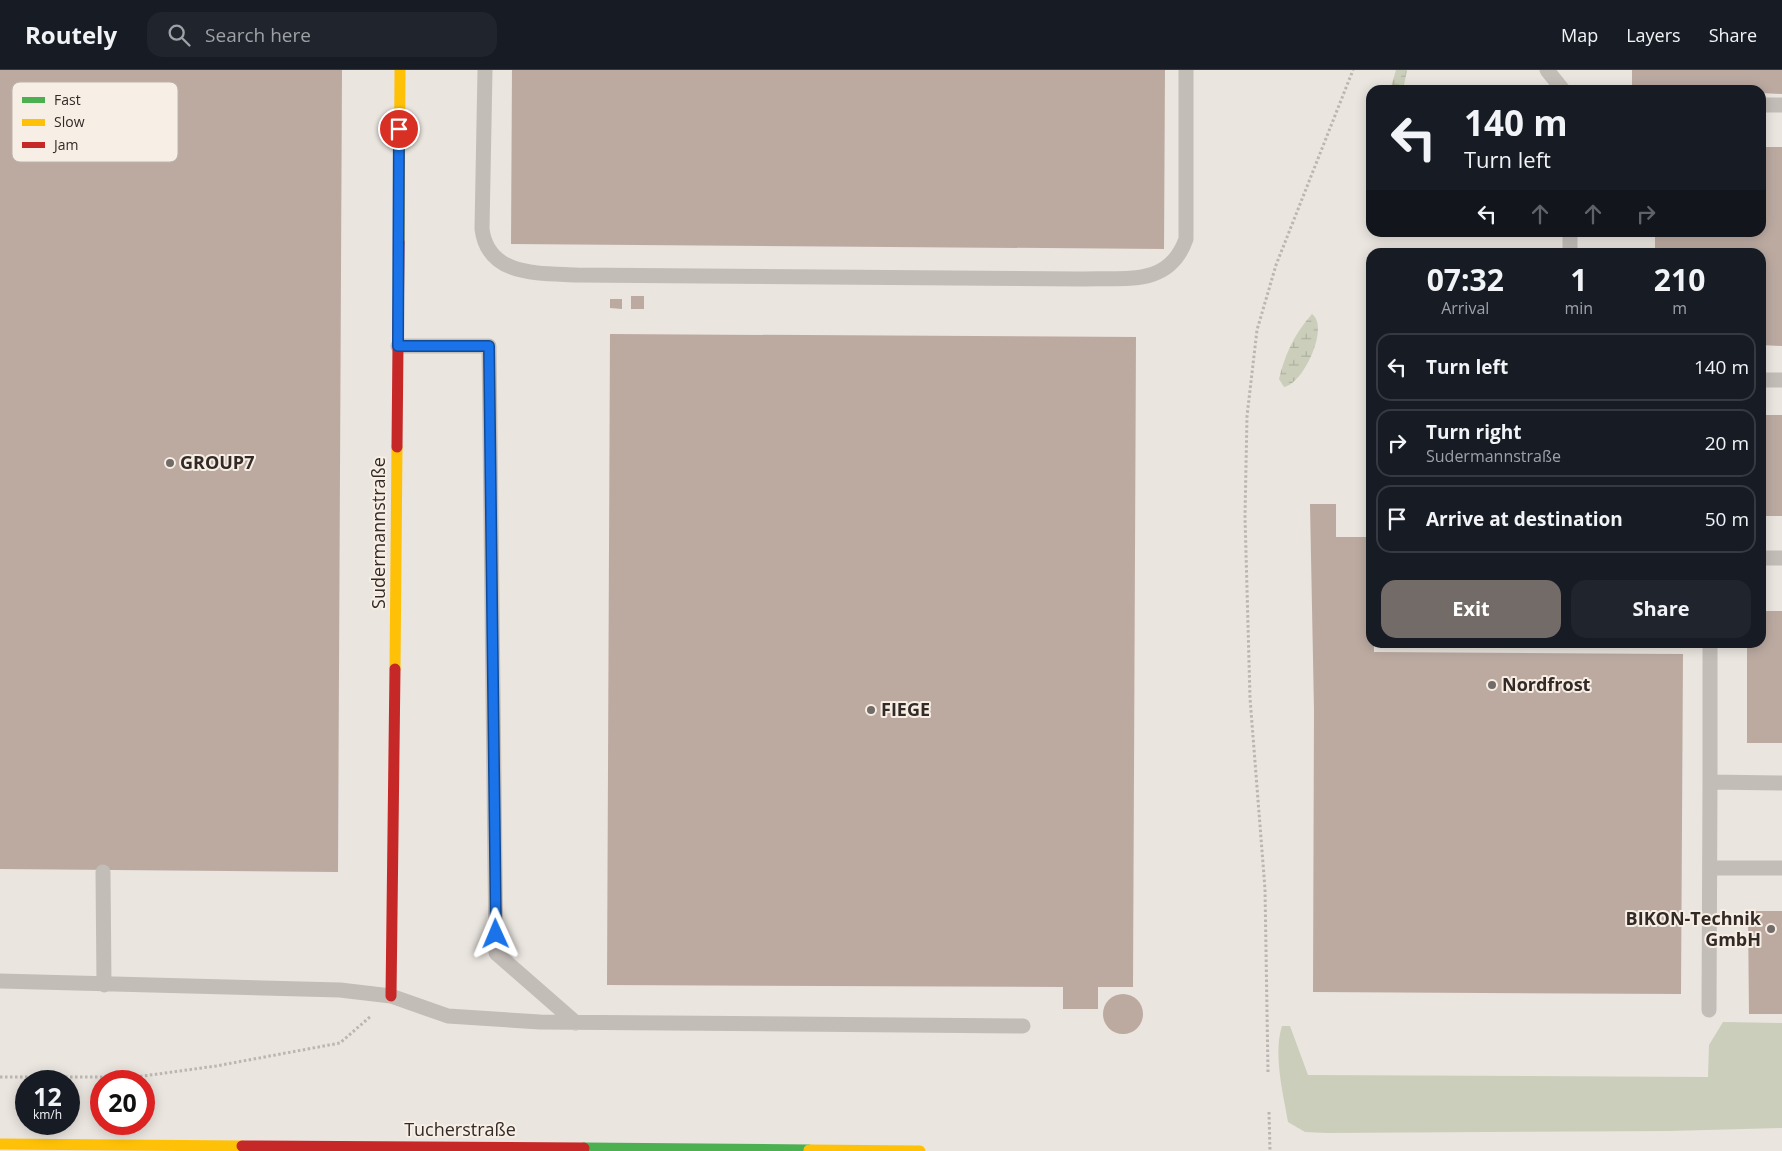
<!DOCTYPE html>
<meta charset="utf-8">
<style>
body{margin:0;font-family:"Open Sans",sans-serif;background:#20242c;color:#f1f3f6;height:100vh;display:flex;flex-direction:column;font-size:19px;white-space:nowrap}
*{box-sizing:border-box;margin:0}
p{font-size:16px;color:#9ea1a6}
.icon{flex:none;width:28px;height:28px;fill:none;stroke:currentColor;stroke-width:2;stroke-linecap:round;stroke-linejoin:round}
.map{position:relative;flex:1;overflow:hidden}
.side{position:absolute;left:1366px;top:178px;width:400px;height:400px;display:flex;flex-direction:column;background:#171b24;border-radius:15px;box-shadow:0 2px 12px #0003}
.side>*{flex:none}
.hud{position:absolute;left:1366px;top:15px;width:400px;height:152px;border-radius:15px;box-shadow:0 2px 12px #0003;background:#171b24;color:#f1f3f6;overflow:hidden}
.speed{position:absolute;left:15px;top:1000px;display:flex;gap:10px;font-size:25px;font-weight:700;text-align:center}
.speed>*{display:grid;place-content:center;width:65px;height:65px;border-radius:50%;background:#171b24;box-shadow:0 2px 12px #0003;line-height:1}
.speed small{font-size:12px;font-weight:400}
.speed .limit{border:8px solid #d22;background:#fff;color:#111}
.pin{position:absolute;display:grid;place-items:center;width:42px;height:42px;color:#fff;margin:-21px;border:2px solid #fff;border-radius:50%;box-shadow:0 1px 5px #0007}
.me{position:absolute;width:55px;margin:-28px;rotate:359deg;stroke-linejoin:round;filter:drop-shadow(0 0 4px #0008)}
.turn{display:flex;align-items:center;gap:18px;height:105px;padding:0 15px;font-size:22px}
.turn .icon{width:65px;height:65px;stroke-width:2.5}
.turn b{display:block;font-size:35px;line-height:42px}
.lanes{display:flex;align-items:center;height:48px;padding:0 15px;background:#0003;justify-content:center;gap:25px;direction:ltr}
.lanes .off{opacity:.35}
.eta{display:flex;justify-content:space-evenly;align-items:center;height:85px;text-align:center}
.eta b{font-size:30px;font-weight:700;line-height:35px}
.cta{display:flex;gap:10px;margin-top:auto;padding:10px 15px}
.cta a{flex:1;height:58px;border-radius:15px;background:#736b67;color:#fff;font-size:20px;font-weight:700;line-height:58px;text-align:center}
.cta a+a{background:#20242c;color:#f1f3f6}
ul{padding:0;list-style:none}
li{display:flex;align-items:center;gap:15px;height:68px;margin:0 10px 8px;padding:0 5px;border:2px solid #363941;border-radius:15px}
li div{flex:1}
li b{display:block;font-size:19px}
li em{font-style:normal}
header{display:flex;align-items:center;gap:30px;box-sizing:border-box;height:70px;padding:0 25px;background:#171b24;border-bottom:1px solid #363941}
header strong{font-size:24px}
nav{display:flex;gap:28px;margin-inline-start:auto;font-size:18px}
.search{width:350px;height:45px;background:#20242c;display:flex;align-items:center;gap:12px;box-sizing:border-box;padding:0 18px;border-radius:15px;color:#9ea1a6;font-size:19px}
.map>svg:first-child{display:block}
</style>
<header>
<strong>Routely</strong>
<div class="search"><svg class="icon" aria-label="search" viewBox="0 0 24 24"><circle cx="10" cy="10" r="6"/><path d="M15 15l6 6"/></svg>Search here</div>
<nav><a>Map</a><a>Layers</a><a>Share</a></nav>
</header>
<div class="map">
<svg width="1782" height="1081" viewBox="0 0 1782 1081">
<defs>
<pattern id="wetland-marsh" width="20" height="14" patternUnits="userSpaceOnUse" patternTransform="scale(1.25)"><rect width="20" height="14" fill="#cbceba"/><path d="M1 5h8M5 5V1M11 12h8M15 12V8" fill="none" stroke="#afb1a0"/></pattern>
</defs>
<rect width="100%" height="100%" fill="#eae5df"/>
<path fill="#cbceba" d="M1723 952 1782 953V1058L1669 1061 1326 1063 1305 1062 1288 1052C1283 1023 1273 984 1282 956H1290L1308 1005 1708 1007 1709 975Z"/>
<path fill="url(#wetland-marsh)" d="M1396 0H1407L1403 20H1390Z
M1312 244C1330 257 1303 314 1284 317L1279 309C1285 284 1295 263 1312 244Z"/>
<path fill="#bcaaa1" d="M0 0H342L338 802 0 799Z
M512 0H1165L1164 179 511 174Z
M1632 0H1782V24L1761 23V20H1632Z
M1761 77H1782V276L1761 275V182H1655V162H1761Z
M631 226H644V239H631Z
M610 229H622V239L610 238Z
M610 264 1136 267 1133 917H1098V939H1063V917L607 915Z
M1761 345H1782V446H1761Z
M1310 434H1336V467H1371V572H1374V582L1683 584 1681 924 1313 922 1314 640Z
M1761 541H1782V673H1747V572H1761Z
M1748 841H1782V944H1749Z
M1103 944a20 20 0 1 1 40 0a20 20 0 1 1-40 0Z"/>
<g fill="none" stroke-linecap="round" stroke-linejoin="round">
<path stroke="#bcb5b0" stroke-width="3" stroke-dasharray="2.5 2.5" stroke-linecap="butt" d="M1268 1002 1265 819 1250 628 1245 446 1247 346 1257 260 1276 195 1353 0
M0 1007H136L216 996 340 973 371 946
M1269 1042 1270 1081"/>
<path stroke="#c3bdb8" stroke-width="15" d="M485 0 482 159C488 207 539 203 577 205L1081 209C1124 207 1169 218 1186 169V0
M1547 0 1563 20
M1761 35H1782
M1570 162V182
M398 276H489L496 883 576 953
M1761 310H1782
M1761 488H1782
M1710 572V712L1782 713
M1710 798H1782
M103 802 104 915
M0 911 340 920 391 926 448 946 540 952 1023 956
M1709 940 1710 712"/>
<path stroke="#4caf50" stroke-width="11" d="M584 1078 809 1080"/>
<path stroke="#ffc107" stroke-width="11" d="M399 172 400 0
M395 599 397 377
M0 1074 242 1076
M809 1080 920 1081"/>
<path stroke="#c62828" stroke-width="11" d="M397 377 399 172
M391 926 395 599
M242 1076 584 1078"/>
</g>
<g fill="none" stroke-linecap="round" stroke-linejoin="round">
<g stroke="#114b97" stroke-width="12">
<path id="route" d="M399 59 398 276H489L496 864"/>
</g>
<use href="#route" stroke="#1a73e8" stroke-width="9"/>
</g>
<g fill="#736b67" stroke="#f7efe5" stroke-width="2">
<circle cx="170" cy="393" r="5"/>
<circle cx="1492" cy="615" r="5"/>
<circle cx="871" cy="640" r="5"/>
<circle cx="1771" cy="859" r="5"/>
</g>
<g text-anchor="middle" stroke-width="4" stroke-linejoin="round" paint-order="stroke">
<g font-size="18" font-weight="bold" fill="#332a27" stroke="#f7efe5" text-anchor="start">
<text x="180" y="399">GROUP7</text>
<text x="1502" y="621">Nordfrost</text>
<text x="881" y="646">FIEGE</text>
<text x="1761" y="855" text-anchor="end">BIKON-Technik<tspan x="1761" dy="21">GmbH</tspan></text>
</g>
<g font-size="18" fill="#332a27" stroke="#f7efe5">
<text transform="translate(379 463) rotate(-90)" y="6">Sudermannstraße</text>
<text x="460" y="1066">Tucherstraße</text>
</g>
</g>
<rect x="12" y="12" width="166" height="80" rx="8" fill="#f7efe5" stroke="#bcb4ac" stroke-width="1"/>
<rect x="22" y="27" width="23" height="6" fill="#4caf50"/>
<rect x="22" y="49" width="23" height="7" fill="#ffc107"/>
<rect x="22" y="72" width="23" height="6" fill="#c62828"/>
<g font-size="14" fill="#332a27">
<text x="54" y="35">Fast</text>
<text x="54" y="57">Slow</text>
<text x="54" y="80">Jam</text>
</g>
</svg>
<div class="speed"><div>12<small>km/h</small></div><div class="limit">20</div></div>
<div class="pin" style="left:399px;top:59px;background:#d93025"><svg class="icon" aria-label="arrive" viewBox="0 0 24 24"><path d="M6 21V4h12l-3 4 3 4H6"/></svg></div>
<svg class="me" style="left:496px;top:864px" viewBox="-20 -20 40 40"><path d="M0-17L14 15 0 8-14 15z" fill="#1a73e8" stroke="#fff" stroke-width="4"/></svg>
<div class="hud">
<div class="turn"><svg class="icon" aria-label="left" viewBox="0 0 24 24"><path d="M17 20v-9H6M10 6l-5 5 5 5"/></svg><div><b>140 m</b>Turn left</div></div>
<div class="lanes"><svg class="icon" aria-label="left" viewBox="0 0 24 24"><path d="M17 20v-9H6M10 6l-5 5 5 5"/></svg><svg class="icon off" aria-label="ahead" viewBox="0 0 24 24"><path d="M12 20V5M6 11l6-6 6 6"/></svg><svg class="icon off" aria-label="ahead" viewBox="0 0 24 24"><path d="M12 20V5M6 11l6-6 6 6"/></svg><svg class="icon off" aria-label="right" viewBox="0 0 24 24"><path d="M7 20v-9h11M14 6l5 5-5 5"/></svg></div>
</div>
<section class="side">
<div class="eta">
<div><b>07:32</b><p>Arrival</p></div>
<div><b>1</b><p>min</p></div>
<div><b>210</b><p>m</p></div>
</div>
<ul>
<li><svg class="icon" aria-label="left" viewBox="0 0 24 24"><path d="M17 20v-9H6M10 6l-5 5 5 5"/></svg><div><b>Turn left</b></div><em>140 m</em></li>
<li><svg class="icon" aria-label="right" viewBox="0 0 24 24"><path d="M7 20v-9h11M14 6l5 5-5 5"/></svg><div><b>Turn right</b><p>Sudermannstraße</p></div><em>20 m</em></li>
<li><svg class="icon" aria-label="arrive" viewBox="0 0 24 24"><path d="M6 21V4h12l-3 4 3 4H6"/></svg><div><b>Arrive at destination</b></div><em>50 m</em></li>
</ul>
<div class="cta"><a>Exit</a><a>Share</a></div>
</section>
</div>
